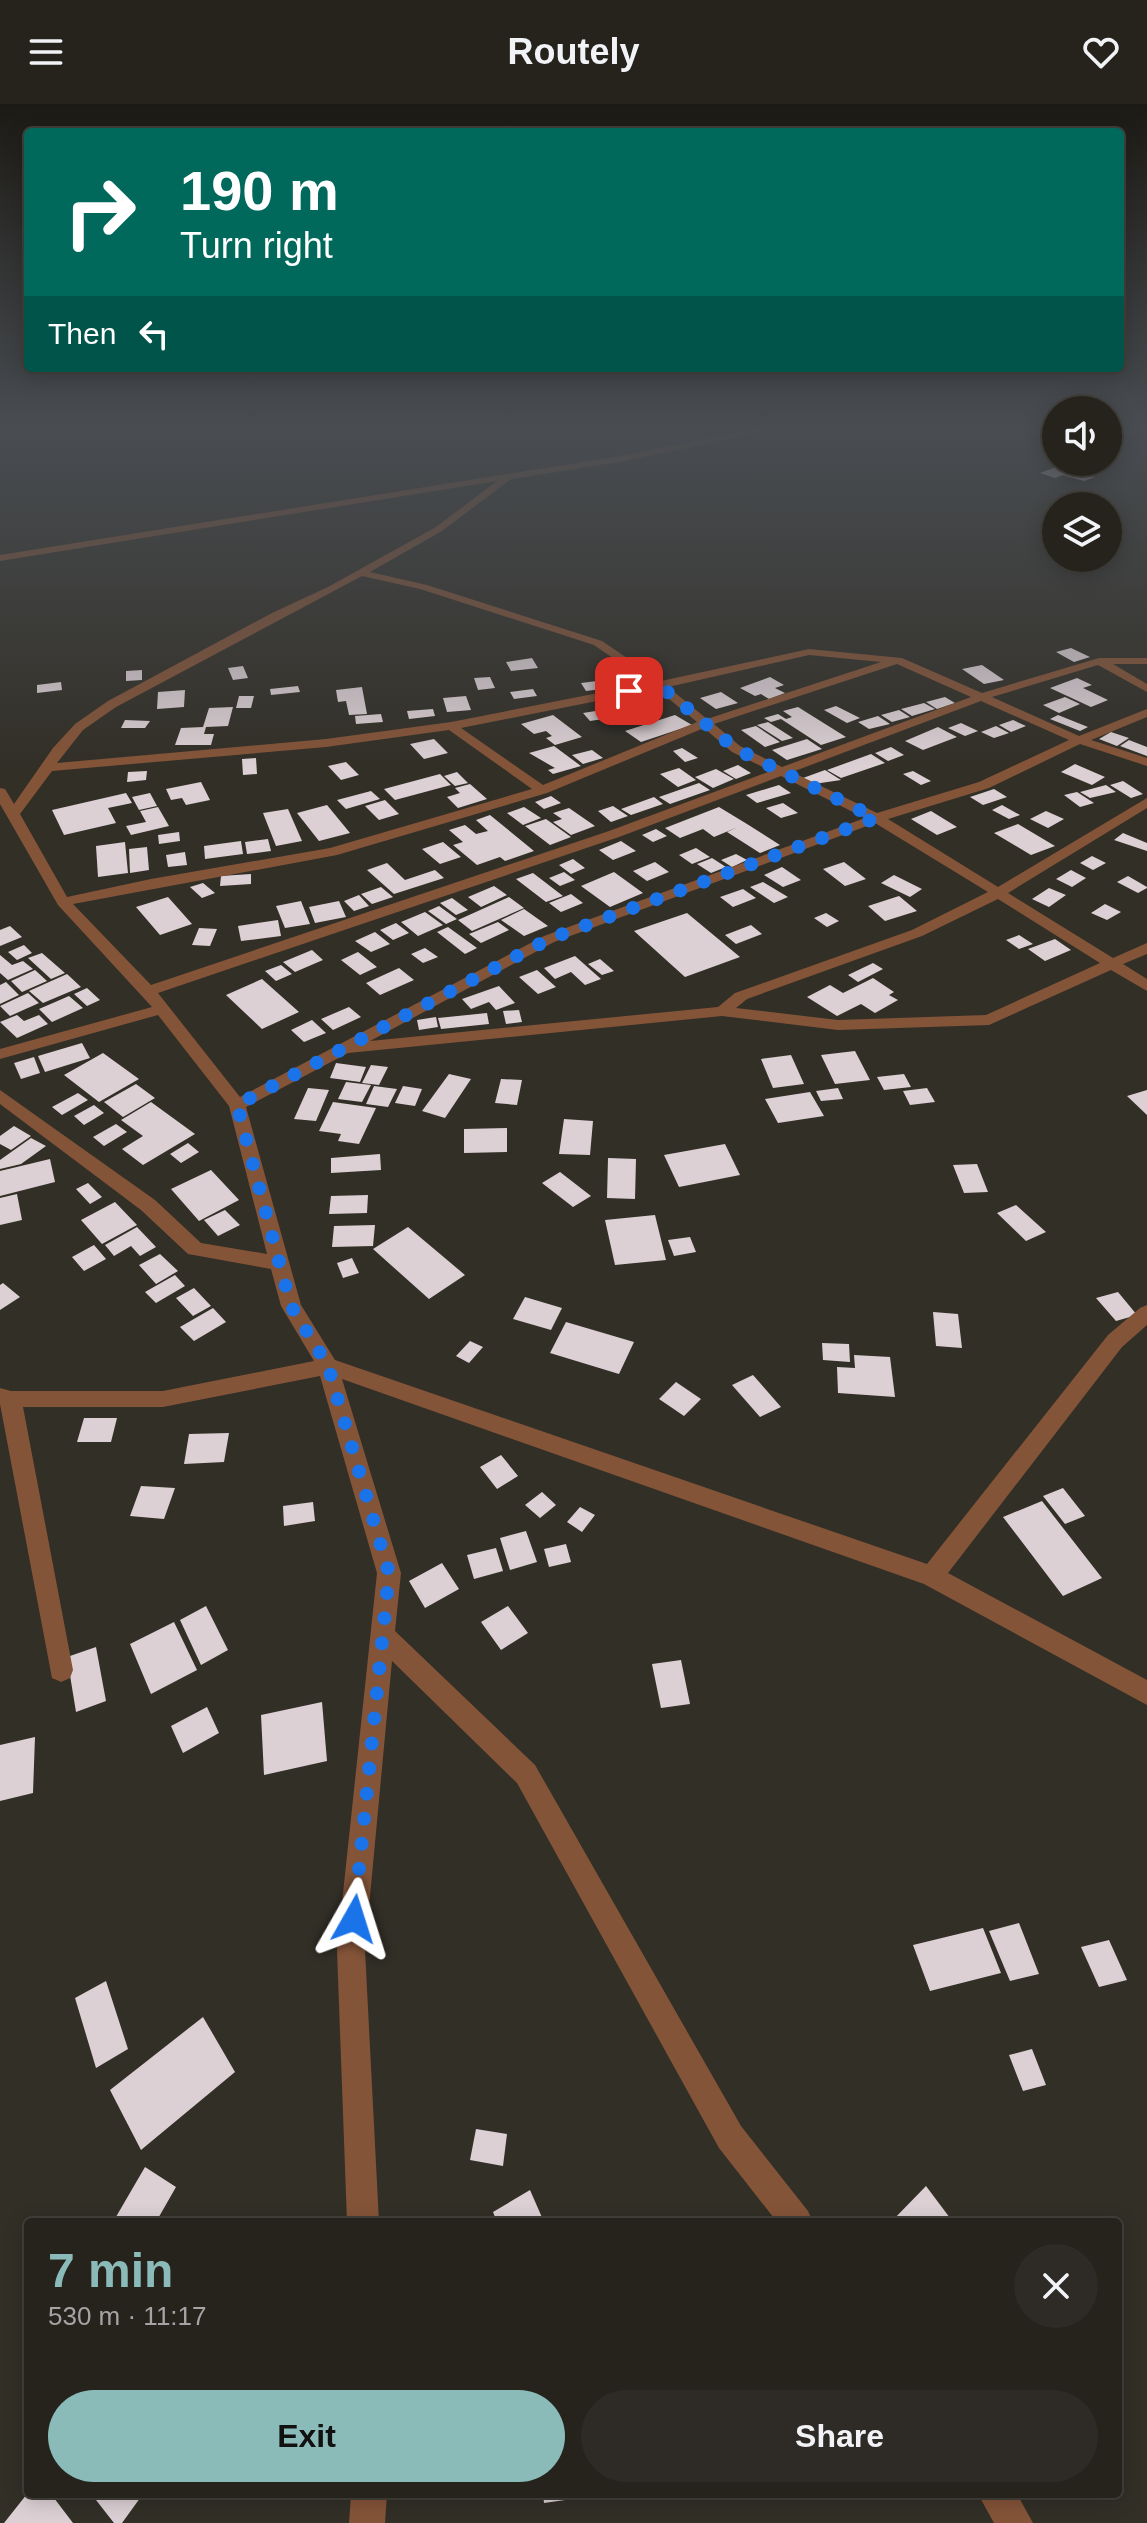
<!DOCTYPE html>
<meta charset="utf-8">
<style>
body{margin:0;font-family:Arial,sans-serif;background:#2e2b26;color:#f1f3f6;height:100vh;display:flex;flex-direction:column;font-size:30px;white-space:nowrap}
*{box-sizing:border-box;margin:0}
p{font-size:26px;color:#a4a4a4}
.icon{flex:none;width:44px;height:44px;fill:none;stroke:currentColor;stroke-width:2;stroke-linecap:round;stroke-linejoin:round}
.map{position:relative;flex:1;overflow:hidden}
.sheet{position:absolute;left:24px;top:2114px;width:1098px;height:280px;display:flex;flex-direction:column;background:#26231d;border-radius:8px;box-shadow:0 4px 20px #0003,0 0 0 2px #42403b}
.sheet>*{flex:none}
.top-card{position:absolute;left:24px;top:24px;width:1100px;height:244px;border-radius:8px;box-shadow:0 4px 20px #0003,0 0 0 2px #42403b;background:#00695c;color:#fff;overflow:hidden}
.buttons{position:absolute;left:1042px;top:292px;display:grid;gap:16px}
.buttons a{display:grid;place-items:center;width:80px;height:80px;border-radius:50%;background:#26231d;box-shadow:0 4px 20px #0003,0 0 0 2px #42403b;font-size:40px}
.pin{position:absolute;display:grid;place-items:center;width:68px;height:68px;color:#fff;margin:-34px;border-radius:16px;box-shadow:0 4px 12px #0006}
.me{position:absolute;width:88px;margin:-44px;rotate:6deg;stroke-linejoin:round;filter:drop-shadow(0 0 6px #0008)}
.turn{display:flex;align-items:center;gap:28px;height:168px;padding:0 24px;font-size:36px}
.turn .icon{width:104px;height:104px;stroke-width:2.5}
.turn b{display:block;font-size:56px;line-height:68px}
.then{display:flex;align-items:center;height:76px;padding:0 24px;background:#0003;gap:16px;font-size:30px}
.round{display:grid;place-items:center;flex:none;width:84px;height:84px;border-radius:42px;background:#2e2b26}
.summary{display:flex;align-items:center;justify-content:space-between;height:136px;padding:0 24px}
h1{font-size:48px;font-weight:800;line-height:60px;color:#8bbbb9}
.action{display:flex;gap:16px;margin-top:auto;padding:16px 24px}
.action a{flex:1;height:92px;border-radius:48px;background:#8bbbb9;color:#111;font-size:32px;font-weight:800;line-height:92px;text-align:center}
.action a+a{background:#2e2b26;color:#f1f3f6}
header{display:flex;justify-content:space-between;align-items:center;height:104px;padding:0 24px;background:#26231d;font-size:36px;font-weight:800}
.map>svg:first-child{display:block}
</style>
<header><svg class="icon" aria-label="menu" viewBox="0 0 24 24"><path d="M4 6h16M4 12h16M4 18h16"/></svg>Routely<svg class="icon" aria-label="heart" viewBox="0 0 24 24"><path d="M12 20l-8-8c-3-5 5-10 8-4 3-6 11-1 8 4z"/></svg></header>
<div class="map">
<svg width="1147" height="2419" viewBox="0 0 1147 2419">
<rect width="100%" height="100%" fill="#322f27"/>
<path fill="#dcd0d4" d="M1059 362 1095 373 1084 377 1063 371 1055 374 1040 369Z
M1071 544 1090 553 1074 558 1056 548Z
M532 554 538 564 511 567 506 558Z
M982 561 1004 576 984 580 962 565Z
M243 562 248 574 233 576 228 564Z
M142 566V576L126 577V567Z
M490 573 495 584 478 586 474 574Z
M770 573 784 581 775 584 785 589 769 595 761 590 755 592 740 584Z
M1077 574 1092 581 1083 584 1108 596 1091 603 1050 584Z
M605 576 610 584 586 587 581 579Z
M61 578 62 586 37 589V581Z
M298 582 300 588 271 591 270 585Z
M362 583 367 610 349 611 346 597 338 598 336 586Z
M533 585 537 592 514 595 510 588Z
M185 586 184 603 157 605 158 588Z
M721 588 738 599 716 605 700 594Z
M239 592H254L251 604H236Z
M466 592 471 606 447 608 443 594Z
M945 593 955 599 937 605 926 598Z
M1065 593 1080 600 1059 609 1043 601Z
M924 599 935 605 912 612 901 605Z
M836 602 860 614 847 619 824 606Z
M233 603 228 622 206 623 204 630H214L211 641H175L181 624 203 623 209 604Z
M621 603 629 611 590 617 583 609Z
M798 603 846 633 821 641 781 615 771 618 764 614 778 610 786 615 792 613 783 607Z
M433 605 435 612 409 615 407 607Z
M899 606 910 613 892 618 881 611Z
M381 610 383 618 356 620 355 612Z
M553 611 582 633 555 641 546 634 552 632 546 627 534 630 521 620Z
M675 611 692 621 641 638 625 627Z
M1058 611 1088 623 1080 627 1050 615Z
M878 612 890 620 869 625 858 618Z
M125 616 150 617 145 624H121Z
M1013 616 1026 622 1011 628 999 621Z
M768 618 793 634 782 637 757 621Z
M961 619 978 627 965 632 948 624Z
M756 622 780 638 765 643 741 626Z
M996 622 1009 629 994 634 981 628Z
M938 623 957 633 923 646 905 637Z
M1111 628 1129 634 1117 642 1099 635Z
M434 635 448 649 424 655 410 640Z
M807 635 822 645 787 656 772 646Z
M1129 636 1147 643V652L1120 642Z
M554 642 581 662 553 670 548 666 555 664 529 649Z
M891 643 904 651 888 657 875 649Z
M682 644 698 654 685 658 673 647Z
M592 646 603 654 583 660 572 651Z
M871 650 885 659 841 674 827 666Z
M256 654 257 670 243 671 242 655Z
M346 658 359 671 341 676 328 662Z
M1075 660 1105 673 1092 681 1061 668Z
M738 661 751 669 736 675 723 667Z
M679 664 696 676 678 683 660 670Z
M716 665 734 675 713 684 695 673Z
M825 666 841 676 814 680 803 674Z
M147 667 146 676 127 678 128 668Z
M913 667 931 677 921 681 903 670Z
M457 668 468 679 455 682 444 672Z
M440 670 451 681 395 696 384 685Z
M1123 677 1143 690 1131 694 1110 681Z
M201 678 210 696 186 701 182 694 171 696 166 685Z
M699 679 710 686 670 700 659 693Z
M470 680 487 695 458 704 447 693 460 689 455 684Z
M779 681 791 689 757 699 746 691Z
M1106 681 1116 688 1090 694 1080 688Z
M994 685 1007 693 983 701 970 693Z
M371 687 380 695 346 705 337 696Z
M1077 688 1094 699 1080 703 1064 691Z
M126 689 132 699 108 704 116 719 64 731 52 706Z
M150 689 157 702 139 706 132 693Z
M551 692 561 699 544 705 535 698Z
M654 693 663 700 631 711 621 705Z
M385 696 399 710 379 716 365 702Z
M783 699 798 709 781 714 766 704Z
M327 701 350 729 319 737 297 709Z
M1002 701 1020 711 1009 715 992 706Z
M613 702 628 712 611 718 598 707Z
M158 703 169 722 131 731 126 722 146 718 140 707Z
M524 703 541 714 523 721 507 709Z
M719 703 747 720 780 741 760 749 727 728 738 723 714 733 703 725 680 734 665 724Z
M569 704 595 722 571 731 553 718 562 715 553 709Z
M288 705 302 737 276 742 263 709Z
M931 707 957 723 937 731 911 715Z
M1046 707 1064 715 1048 724 1030 715Z
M490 711 534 747 505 757 500 753 477 761 453 741 463 738 449 726 465 721 476 730 488 727 476 716Z
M546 715 571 733 550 741 525 722Z
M1018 720 1055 742 1031 751 994 729Z
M656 725 667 732 653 738 642 731Z
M179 728 180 737 159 740 158 731Z
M1123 729 1147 739V747L1114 736Z
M268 735 271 747 247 750 245 738Z
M241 737 243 750 205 755 204 742Z
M621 737 636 747 613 756 599 746Z
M125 738 128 769 98 773 96 742Z
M443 738 461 753 440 760 422 745Z
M147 743 149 766 130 769 129 745Z
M696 744 710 753 692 760 679 751Z
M185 748 187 761 168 763 166 751Z
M736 750 747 756 732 763 721 756Z
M1092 752 1106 759 1093 766 1080 759Z
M712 754 726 763 711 769 697 760Z
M573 755 585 764 571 770 559 761Z
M655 758 669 768 647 777 633 767Z
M844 758 866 775 845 782 823 765Z
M387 759 405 776 435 766 444 774 394 790 367 766Z
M782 763 801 776 783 783 764 771Z
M1071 766 1086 774 1072 783 1056 775Z
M564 768 575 776 560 782 549 774Z
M614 768 643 789 610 803 581 782Z
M533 769 563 792 546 798 516 775Z
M251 770V780L220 782 221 772Z
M894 771 922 785 910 793 881 779Z
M1128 772 1147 783V784L1138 789 1117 778Z
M763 778 788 793 774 799 750 783Z
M203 779 215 789 202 794 190 783Z
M494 782 507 791 481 803 468 793Z
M381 783 393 793 372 800 361 790Z
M1049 784 1066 791 1049 803 1032 795Z
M743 785 756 794 733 803 720 793Z
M571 790 583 799 561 808 549 799Z
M359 791 369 802 354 807 344 797Z
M899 792 917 807 885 817 868 802Z
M168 793 192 820 160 831 136 803Z
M509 793 524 804 472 827 458 816Z
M452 794 468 806 456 811 440 799Z
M301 797 310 820 285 824 276 802Z
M339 797 346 813 315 819 309 803Z
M1105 800 1121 808 1107 816 1091 809Z
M439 802 457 815 446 820 428 807Z
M524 805 548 822 524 832 501 816Z
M425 808 443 821 418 832 401 818Z
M687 809 740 853 685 873 634 827Z
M826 809 839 817 827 823 814 814Z
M278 816 281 832 241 837 238 822Z
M498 818 509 826 481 839 469 830Z
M396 819 409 829 393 836 380 826Z
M751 821 762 830 736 840 725 831Z
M10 822 22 833 0 842V826Z
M448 823 477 844 465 850 437 828Z
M199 824 217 825 210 842 192 841Z
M375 828 390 840 371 848 355 837Z
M1019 831 1033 840 1019 845 1006 836Z
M1055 835 1071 846 1045 857 1028 845Z
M24 841 32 849 17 856 8 848Z
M425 844 438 853 423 859 411 850Z
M312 846 323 856 295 868 283 858Z
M358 848 377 863 360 871 341 856Z
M42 849 65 869 51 875 28 854Z
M0 851 12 861 23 857 33 865 8 876 0 869Z
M575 852 601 875 585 881 571 868 555 875 544 864Z
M600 855 614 867 602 871 588 860Z
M873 859 883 865 858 878 848 871Z
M281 861 292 870 276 877 265 867Z
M399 864 414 876 380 891 366 879Z
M35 866 47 877 22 888 11 877Z
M537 866 556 883 538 890 519 873Z
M67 870 81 883 43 899 29 887Z
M873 874 894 888 889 891 898 896 875 909 861 900 837 912 807 893 830 881 843 889Z
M262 875 299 908 262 925 226 891Z
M6 878 19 891 0 900V881Z
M499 882 515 899 496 906 489 898 471 905 462 895Z
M87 884 100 896 87 902 74 890Z
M28 889 39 899 10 912 0 902Z
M69 892 83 904 52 918 39 905Z
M349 903 361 913 333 926 321 915Z
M519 906 522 918 506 920 503 907Z
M487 909 489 920 441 925 438 914Z
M17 911 24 917 39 911 48 920 17 934 0 918Z
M436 913 438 923 419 926 417 916Z
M312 916 326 929 304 938 291 926Z
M82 939 90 954 45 968 38 952Z
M855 947 870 976 835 980 821 951Z
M103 949 139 975 99 998 64 971Z
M791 951 804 980 773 984 761 955Z
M34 953 40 969 21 975 14 959Z
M336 959 366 963 360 978 330 974Z
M371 961 388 963 379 981 362 979Z
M449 970 471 975 445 1014 422 1007Z
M904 970 911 983 884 986 877 973Z
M501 975 522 976 517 1001 495 999Z
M346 978 371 981 362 998 338 995Z
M136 980 155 994 123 1013 104 998Z
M374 982 397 985 388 1003 366 1000Z
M403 982 422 985 415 1002 395 999Z
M308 984 329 986 316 1017 294 1015Z
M838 984 843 995 821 997 816 987Z
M927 984 935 998 910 1001 903 987Z
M1147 986V1011L1127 992Z
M810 988 824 1012 778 1019 765 995Z
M78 989 88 996 62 1011 52 1003Z
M151 998 195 1030 143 1061 122 1045 143 1032 121 1016Z
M333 998 376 1004 359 1040 338 1037 341 1030 319 1027Z
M94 1001 104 1009 84 1021 74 1012Z
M564 1015 593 1017 590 1051 559 1050Z
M116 1020 127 1028 104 1042 93 1033Z
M14 1022 31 1032 11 1046 0 1040V1032Z
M507 1024V1048L464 1049V1025Z
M31 1034 46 1042 21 1060 0 1065V1056Z
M188 1039 199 1048 181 1059 170 1050Z
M725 1040 740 1071 679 1083 664 1051Z
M380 1050 381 1066 331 1069V1054Z
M608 1054 636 1055 635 1095 607 1094Z
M50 1055 55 1078 0 1092V1067Z
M977 1060 988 1088 964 1089 953 1061Z
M211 1066 239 1096 199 1117 171 1085Z
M560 1068 591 1092 573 1103 542 1079Z
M88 1079 102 1093 90 1100 76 1085Z
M17 1090 22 1116 0 1121V1094Z
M368 1091 367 1109 329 1110 331 1092Z
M115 1098 137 1121 102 1140 81 1116Z
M1016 1101 1046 1128 1026 1137 997 1109Z
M225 1106 240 1121 218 1132 204 1116Z
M655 1111 666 1156 615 1161 605 1116Z
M375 1121 373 1142 332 1143 334 1122Z
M137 1123 156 1143 140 1152 131 1142 114 1152 105 1141Z
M408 1123 465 1171 429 1195 373 1145Z
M690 1133 696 1148 674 1152 668 1136Z
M94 1141 106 1155 84 1167 72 1153Z
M160 1150 178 1167 156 1180 139 1161Z
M352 1154 359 1169 343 1174 337 1159Z
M175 1171 185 1182 156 1199 145 1188Z
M3 1179 20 1193 0 1206V1181Z
M194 1184 211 1202 193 1212 176 1194Z
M1118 1188 1137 1211 1116 1217 1096 1194Z
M525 1193 562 1204 551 1226 513 1215Z
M213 1204 226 1218 194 1237 180 1223Z
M933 1208 958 1210 962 1244 936 1242Z
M566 1218 634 1238 619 1270 550 1249Z
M470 1237 483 1243 469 1259 456 1252Z
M822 1239 849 1240 850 1258 823 1256Z
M854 1251 890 1253 895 1293 838 1289 837 1263 855 1264Z
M753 1271 781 1303 760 1313 732 1281Z
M676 1278 701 1295 684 1312 659 1295Z
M84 1314H117L111 1338H77Z
M229 1329 224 1358 184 1360 189 1330Z
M501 1351 518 1372 497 1385 480 1363Z
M141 1382 175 1384 164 1415 130 1412Z
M1063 1384 1085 1412 1065 1420 1043 1392Z
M542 1388 556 1401 540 1414 525 1401Z
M1042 1397 1102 1474 1063 1492 1003 1413Z
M313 1398 315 1417 284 1422 283 1402Z
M580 1403 595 1411 582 1428 567 1418Z
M526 1427 537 1458 510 1466 500 1434Z
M566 1440 571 1458 549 1463 544 1445Z
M496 1444 503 1467 474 1475 467 1451Z
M442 1459 459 1485 425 1504 409 1477Z
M206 1502 228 1546 201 1561 180 1516Z
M508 1502 528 1529 501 1546 481 1518Z
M174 1518 197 1566 151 1590 130 1540Z
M96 1543 106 1597 76 1608 67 1553Z
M681 1556 690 1600 661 1604 652 1560Z
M322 1598 327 1657 264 1671 261 1611Z
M207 1603 219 1629 183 1649 171 1622Z
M35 1633 33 1689 0 1697V1641Z
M1019 1819 1039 1870 1010 1877 989 1827Z
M983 1824 1001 1869 930 1887 913 1841Z
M1109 1836 1127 1876 1099 1883 1081 1843Z
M106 1877 128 1945 96 1964 75 1894Z
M203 1913 235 1968 141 2046 110 1986Z
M1032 1945 1046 1981 1023 1987 1009 1951Z
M476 2025 507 2030 503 2062 470 2056Z
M145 2063 176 2083 156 2118H113Z
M926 2082 953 2118H891Z
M530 2086 544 2118H497L493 2108Z
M27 2390H51L73 2419H4Z
M101 2390H143L122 2419H114L96 2396Z
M543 2390H585L586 2393 544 2399Z"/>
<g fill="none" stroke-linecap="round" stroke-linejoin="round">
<path fill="#845438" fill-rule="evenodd" d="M761 324H778L620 358 511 375 442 427 370 468 427 481 602 537 661 577 809 545 902 554 982 589 1099 554H1147V560H1113L1147 580V588L1098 561 992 593 1079 632 1147 605V613L1091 636 1147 654V662L1080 640 989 684 888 715 998 783 1147 694V704L1008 789 1113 854 1147 839V850L1123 860 1147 875V887L1111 866 989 921 838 926 722 912 348 949 246 1003 301 1201 335 1256 927 1460 1108 1231 1140 1204 1147 1201V1221L1122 1243 948 1469 1147 1576V1601L924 1480 342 1275 401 1469 395 1527 535 1661 741 2022 808 2107 813 2118H777L719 2044 517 1679 392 1557 365 1846 379 2118H347L337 1846 377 1469 320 1272 163 1303H23L73 1566 70 1574 61 1578 52 1574 0 1300V1284L11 1287H163L314 1257 281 1202 271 1165 188 1150 141 1106 0 1000V986L155 1096 201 1139 267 1150 229 1002 158 911 0 955V945L152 903 58 801 0 700V684L5 685 14 700 53 644 75 620 108 597 272 509 328 483 436 423 497 377 0 457V451L620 352ZM362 472 420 485 594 541 649 579 451 618 326 635 57 659 83 626 116 603ZM809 551 881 558 707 615 668 583ZM897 560 971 593 782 663 740 642 714 620ZM657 585 697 618 543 681 461 624ZM981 597 1069 636 979 678 877 709 792 668ZM704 624 732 648 771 667 609 727 151 881 73 800 337 751 547 689ZM449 626 532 685 330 744 151 775 67 793 20 710 52 667 326 643ZM781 672 865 714 544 832 240 993 158 889 619 733ZM875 719 988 788 912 826 735 889 718 903 370 937 554 838ZM998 795 1100 859 986 911 838 916 736 904 747 895 922 832Z
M351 2390H387L385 2419H349Z
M978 2390H1017L1033 2419H994Z"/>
</g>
<linearGradient id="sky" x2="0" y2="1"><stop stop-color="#1c1a15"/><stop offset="0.49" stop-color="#494d52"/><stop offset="1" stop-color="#494d52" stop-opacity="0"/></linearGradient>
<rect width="1147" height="663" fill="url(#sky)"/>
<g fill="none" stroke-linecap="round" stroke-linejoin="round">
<path stroke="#1a73e8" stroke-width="14" stroke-dasharray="0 25.2" d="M354 1815 389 1469 328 1262 291 1202 237 1001 549 835 876 714 736 645 659 581 629 587"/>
</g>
</svg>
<div class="buttons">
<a><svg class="icon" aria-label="sound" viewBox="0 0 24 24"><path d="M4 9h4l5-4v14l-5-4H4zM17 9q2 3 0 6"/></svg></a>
<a><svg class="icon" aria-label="layers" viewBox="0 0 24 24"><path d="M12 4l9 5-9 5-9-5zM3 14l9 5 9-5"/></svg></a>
</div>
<div class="pin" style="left:629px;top:587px;background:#d93025"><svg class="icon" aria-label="arrive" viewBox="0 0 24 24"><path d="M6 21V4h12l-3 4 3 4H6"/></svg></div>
<svg class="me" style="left:354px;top:1815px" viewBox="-20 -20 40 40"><path d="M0-17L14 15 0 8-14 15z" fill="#1a73e8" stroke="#fff" stroke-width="4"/></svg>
<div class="top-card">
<div class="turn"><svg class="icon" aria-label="right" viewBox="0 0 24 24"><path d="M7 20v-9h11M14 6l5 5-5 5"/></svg><div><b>190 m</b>Turn right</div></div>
<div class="then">Then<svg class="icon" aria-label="left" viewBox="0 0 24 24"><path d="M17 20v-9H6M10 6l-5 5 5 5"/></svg></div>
</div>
<section class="sheet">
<div class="summary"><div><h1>7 min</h1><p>530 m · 11:17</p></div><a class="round"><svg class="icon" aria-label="close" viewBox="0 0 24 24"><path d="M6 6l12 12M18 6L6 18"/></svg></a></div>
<div class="action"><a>Exit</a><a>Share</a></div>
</section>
</div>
